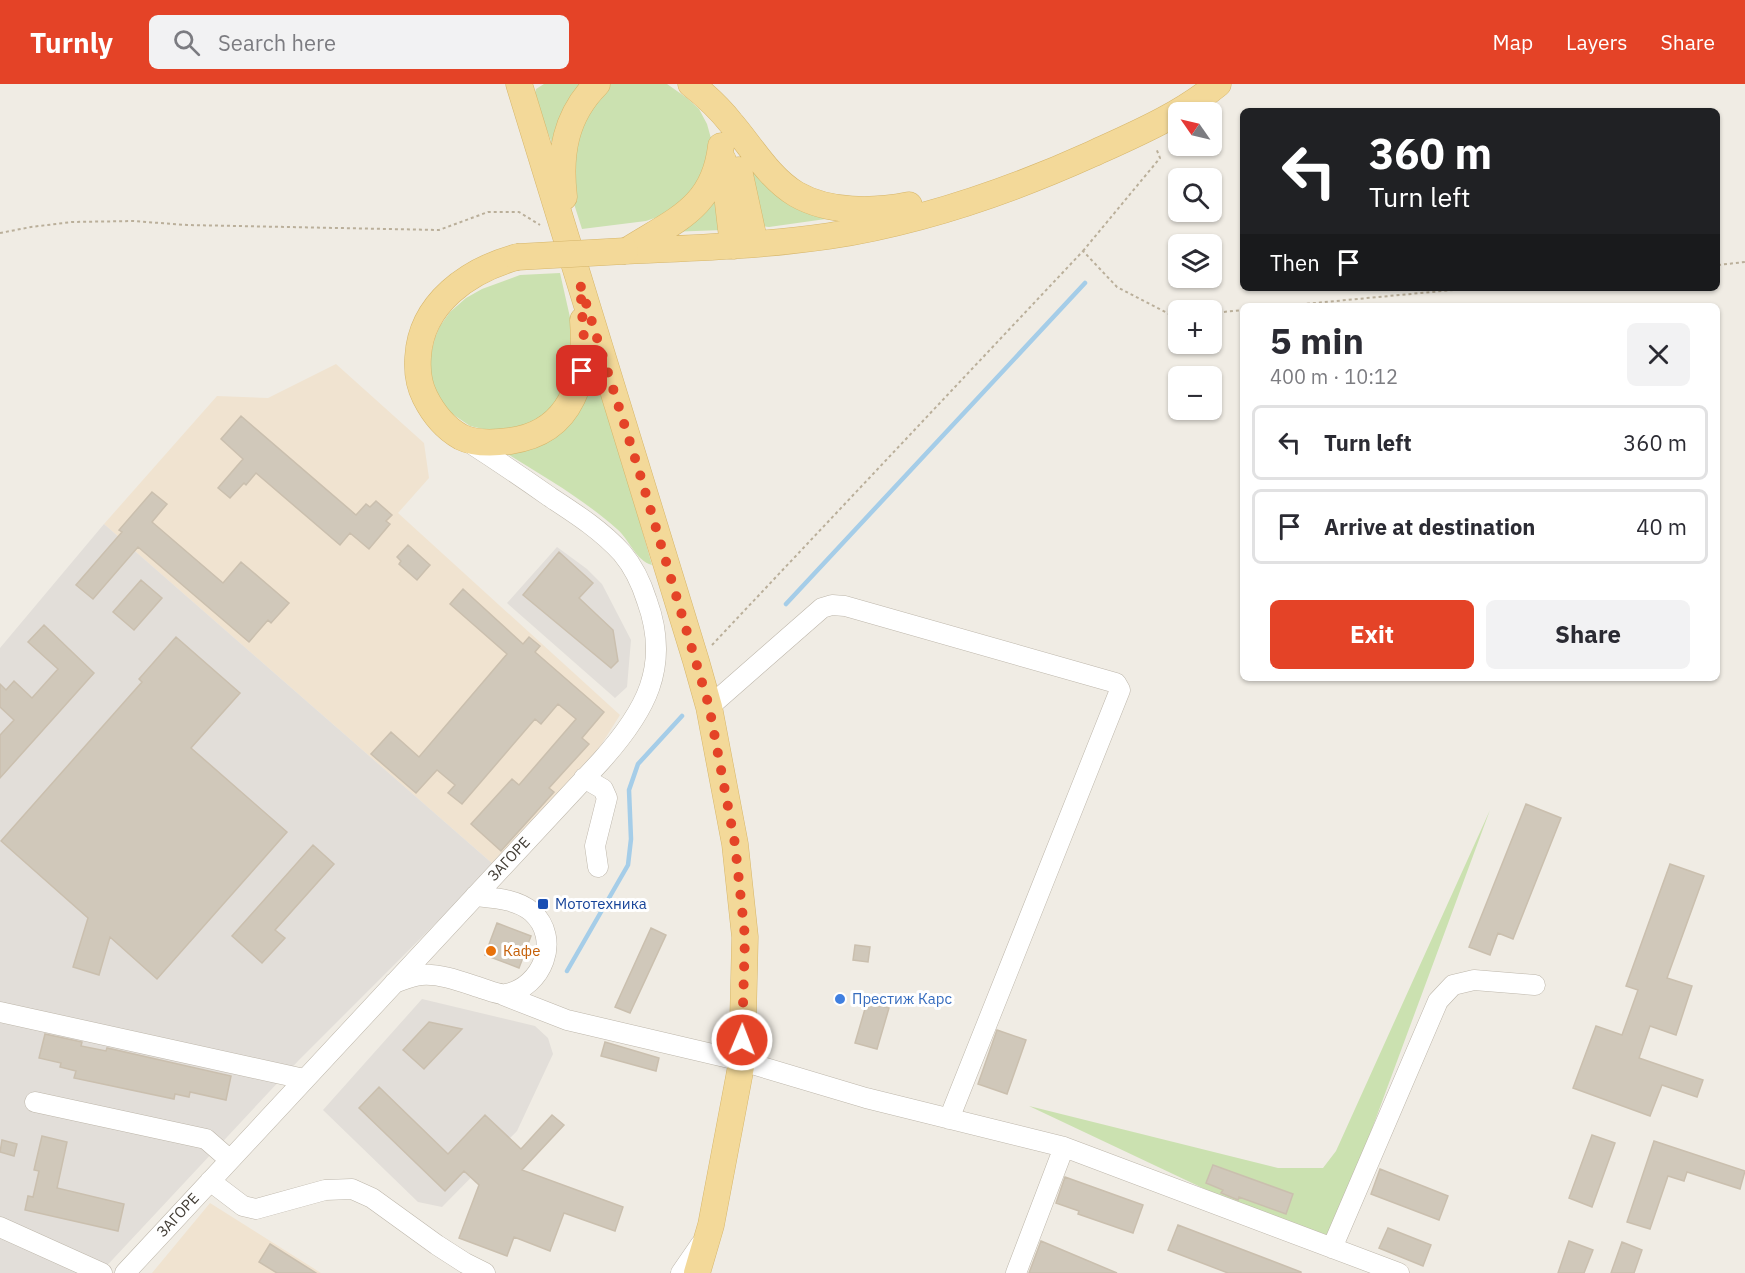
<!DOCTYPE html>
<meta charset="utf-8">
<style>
body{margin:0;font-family:"IBM Plex Sans",sans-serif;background:#f2f2f3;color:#2b2b33;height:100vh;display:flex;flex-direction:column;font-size:22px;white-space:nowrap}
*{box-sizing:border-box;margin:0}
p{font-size:20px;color:#7c7c81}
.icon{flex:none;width:33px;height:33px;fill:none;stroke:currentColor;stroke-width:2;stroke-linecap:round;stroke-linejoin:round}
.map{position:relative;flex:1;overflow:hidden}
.panel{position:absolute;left:1240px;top:219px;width:480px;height:378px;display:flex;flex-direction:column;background:#fff;border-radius:9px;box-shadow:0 2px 4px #0004}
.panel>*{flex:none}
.hud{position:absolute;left:1240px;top:24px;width:480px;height:183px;border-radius:9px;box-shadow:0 2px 4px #0004;background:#202124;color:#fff;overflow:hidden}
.needle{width:39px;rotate:304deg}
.tools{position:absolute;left:1168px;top:18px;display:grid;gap:12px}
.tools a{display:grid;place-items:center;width:54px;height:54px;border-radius:9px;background:#fff;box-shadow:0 2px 4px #0004;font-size:30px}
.pin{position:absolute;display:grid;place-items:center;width:51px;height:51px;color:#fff;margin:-26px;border-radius:12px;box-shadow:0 3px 9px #0006}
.me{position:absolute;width:66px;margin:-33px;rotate:1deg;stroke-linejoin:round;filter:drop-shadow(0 0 4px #0008)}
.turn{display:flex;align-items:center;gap:21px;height:126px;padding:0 30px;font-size:27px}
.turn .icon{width:78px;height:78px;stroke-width:2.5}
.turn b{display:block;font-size:42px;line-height:51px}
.then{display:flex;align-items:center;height:57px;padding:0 30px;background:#0003;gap:12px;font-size:22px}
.round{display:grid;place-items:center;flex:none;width:63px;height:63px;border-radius:9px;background:#f2f2f3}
.headline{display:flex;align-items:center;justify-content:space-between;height:102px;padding:0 30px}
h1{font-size:36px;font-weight:700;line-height:45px}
.button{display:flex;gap:12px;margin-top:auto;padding:12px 30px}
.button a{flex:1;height:69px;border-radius:9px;background:#e44327;color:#fff;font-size:24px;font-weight:700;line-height:69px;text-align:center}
.button a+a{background:#f2f2f3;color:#2b2b33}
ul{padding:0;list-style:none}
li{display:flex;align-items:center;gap:18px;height:75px;margin:0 12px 9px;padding:0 18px;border:3px solid #e1e1e2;border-radius:9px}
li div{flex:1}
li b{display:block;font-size:22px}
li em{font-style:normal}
header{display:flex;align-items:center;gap:36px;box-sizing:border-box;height:84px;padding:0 30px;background:#e44327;color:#fff}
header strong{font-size:28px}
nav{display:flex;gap:33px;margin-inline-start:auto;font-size:21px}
.search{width:420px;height:54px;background:#f2f2f3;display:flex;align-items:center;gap:15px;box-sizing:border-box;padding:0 21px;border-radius:9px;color:#7c7c81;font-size:22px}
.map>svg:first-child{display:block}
</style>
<header>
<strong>Turnly</strong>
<div class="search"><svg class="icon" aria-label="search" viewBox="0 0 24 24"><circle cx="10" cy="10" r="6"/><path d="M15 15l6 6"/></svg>Search here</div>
<nav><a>Map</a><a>Layers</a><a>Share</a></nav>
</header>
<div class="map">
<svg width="1745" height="1189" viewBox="0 0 1745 1189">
<rect width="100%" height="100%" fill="#f0ece4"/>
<path fill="#f0e3d0" d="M336 280 424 359 429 394 398 429 620 631 591 677 494 781 104 440 217 312 268 314Z
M210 1119 321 1189H152Z"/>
<path fill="#e2ded9" d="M104 440 494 781 298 977 100 1189H0V564Z
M557 463 587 485 602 500 631 556 627 603 615 614 507 519Z
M422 915 535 942 548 954 553 970 517 1047 442 1123 418 1118 323 1026Z"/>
<path fill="#cbe1b0" d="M544 0H589L555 67 534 13 536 5Z
M609 0H667L687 14 699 25 707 40 712 58 697 105 672 128 646 137 582 145 569 104 577 44Z
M751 73 854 131 769 143 761 142 757 137Z
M720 96 723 146 668 148Z
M560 189 576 260 568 303 540 337 496 348 470 342 448 327 434 306 428 282 435 254 440 242 450 228 466 214 482 205 520 191Z
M595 281 652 481C636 477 629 455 617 445 582 414 541 391 501 366L516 363Z
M1490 726 1329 1161 1302 1151 1029 1022 1278 1084H1323L1336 1067Z"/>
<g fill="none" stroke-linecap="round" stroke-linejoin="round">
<path stroke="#a5cde8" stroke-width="4.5" d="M786 520 1085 199
M567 887 628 781 631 755 629 706 638 680 682 632"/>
</g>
<path fill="#d0c8ba" stroke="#cabfae" stroke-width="1.5" d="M241 332 356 431 366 420 370 423 376 417 392 431 386 437 390 440 369 465 350 449 340 461 256 389 246 401 244 399 230 414 218 404 243 375 221 355Z
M152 408 167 420 152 438 223 499 241 478 289 519 271 539 268 536 249 558 138 463 93 515 76 501 122 448 119 446Z
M408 461 430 481 417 496 399 480 401 477 397 473Z
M559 468 593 499 579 514 613 546 618 577 611 584 523 511Z
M141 496 162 514 134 546 113 528Z
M463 505 523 560 529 553 540 562 535 568 604 628 582 654 589 660 549 704 554 708 501 767 471 740 512 695 519 701 576 635 558 620 541 640 535 635 462 720 448 709 455 701 437 686 416 709 371 670 391 648 419 673 507 570 450 520Z
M44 541 94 589 0 694V651L14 636 0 623V600L6 606 14 597 32 614 58 585 28 558Z
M176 553 240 609 191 664 287 748 157 895 110 853 99 891 73 883 88 834 1 757 142 598 139 595Z
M1526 720 1561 734 1513 855 1498 849 1490 871 1469 863Z
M313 761 334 780 275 846 285 854 262 879 232 852Z
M1670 780 1704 792 1667 894 1692 902 1676 951 1650 942 1639 974 1703 996 1697 1013 1662 1001 1650 1032 1573 1004 1596 942 1622 951 1638 906 1626 902Z
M497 839 531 852 519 884 485 871Z
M651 844 666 851 630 929 615 923Z
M855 861 870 863 868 878 853 876Z
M867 918 889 924 877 965 855 959Z
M429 938 462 945 424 985 403 966Z
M997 946 1026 956 1007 1010 978 1000Z
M45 950 82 958 81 962 106 967 107 964 231 992 226 1016 190 1008 189 1013 175 1010 174 1015 74 994 76 987 60 983 61 979 39 974Z
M605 958 659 974 656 987 601 972Z
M379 1003 448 1070 485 1031 521 1065 552 1031 564 1041 522 1086 623 1123 615 1147 564 1129 550 1167 514 1153 507 1172 459 1154 479 1101 464 1087 445 1107 359 1024Z
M1592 1051 1615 1059 1592 1123 1569 1114Z
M42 1052 67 1058 57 1104 124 1120 118 1147 25 1126 28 1112 33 1113 39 1087 34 1086Z
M2 1056 17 1060 14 1072 0 1068Z
M1654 1057 1745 1087 1740 1105 1687 1088 1684 1097 1668 1092 1650 1145 1627 1138Z
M1213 1081 1293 1110 1286 1130 1239 1113 1238 1116 1221 1109 1223 1106 1206 1099Z
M1380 1085 1448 1112 1439 1136 1371 1110Z
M1065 1093 1143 1121 1133 1149 1078 1130 1079 1127 1056 1119Z
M1178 1141 1301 1188V1189H1228L1168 1166Z
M1388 1144 1431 1161 1423 1182 1379 1164Z
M1041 1157 1117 1189H1029Z
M1569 1157 1593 1166 1584 1189H1558Z
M1622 1158 1642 1166 1634 1189H1611Z
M270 1160 316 1189H277L259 1178Z"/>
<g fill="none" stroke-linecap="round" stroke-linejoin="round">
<g stroke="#bdb6aa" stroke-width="21">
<path id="minor" d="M709 623 822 524 832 521 845 522 1116 599 1120 606 949 1035
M584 694 603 705 607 714 595 762 598 783
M394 899C403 896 412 892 421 891 441 889 465 899 484 905 490 907 499 911 506 910 542 903 562 855 532 828 517 815 494 814 475 812
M503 911 567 936 742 977 866 1014 1064 1063 1399 1189
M0 928 304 995
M35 1018 206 1055 230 1076
M210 1097 243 1122 256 1125 325 1106 352 1105 372 1114 437 1161 465 1179 485 1189
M0 1143 102 1189
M1332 1164 1438 917 1453 901 1474 896 1535 901
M125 1189 601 677C645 628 671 583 647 517 642 501 633 482 622 469 601 446 576 430 550 413 523 394 495 375 467 357
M681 1189 701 1160
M1016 1189 1064 1063"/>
</g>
<g stroke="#d6b66b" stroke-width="27">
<path id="major" d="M519 0 696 577 709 623 735 760 745 853 742 977 711 1141 697 1189
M691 0C705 11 720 25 731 39 751 62 769 94 796 110 829 129 874 128 909 121
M723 76 733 162
M739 86 755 160
M564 113C559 70 565 32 597 0
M628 166C675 136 714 124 721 62
M625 167C693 164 761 162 829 152 920 138 1008 108 1092 70 1136 50 1181 31 1218 0
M517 173C469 186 421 219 418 273 417 286 419 301 425 313 433 329 445 344 461 353 475 360 495 359 510 357 575 348 587 291 583 236"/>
</g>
<path stroke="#baaf9a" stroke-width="2" stroke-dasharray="3 3" stroke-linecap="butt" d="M0 149 31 143 72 138 133 137 187 141 439 146 488 128H519L540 141
M1083 167 1160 74 1156 64
M1718 181 1745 178
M1283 222 1474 204
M1212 229 1244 226
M712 561 1083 167 1117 203 1173 232H1179"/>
<use href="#minor" stroke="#fff" stroke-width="20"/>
<use href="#major" stroke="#f3d999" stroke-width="26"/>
<g stroke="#d6b66b" stroke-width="27" stroke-linecap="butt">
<path id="major-bridge" d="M517 173 625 167"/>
</g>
<use href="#major-bridge" stroke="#f3d999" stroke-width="26"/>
</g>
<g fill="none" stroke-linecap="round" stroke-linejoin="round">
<path stroke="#e44327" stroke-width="10" stroke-dasharray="0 18" d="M582 287 584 256 580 200 639 387 709 622 735 760 745 853 742 956"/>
</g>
<rect fill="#1a4fb4" stroke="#fff" stroke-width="2" x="537" y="814" width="12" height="12" rx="3"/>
<circle fill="#e8710a" stroke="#fff" stroke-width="2" cx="491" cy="867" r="6"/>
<circle fill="#3f7fe0" stroke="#fff" stroke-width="2" cx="840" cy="915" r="6"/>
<g text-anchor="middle" stroke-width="6" stroke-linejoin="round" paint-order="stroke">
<g font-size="15" fill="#413c34" stroke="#fff">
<text transform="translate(509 775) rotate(-47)" y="5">ЗАГОРЕ</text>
<text transform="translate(178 1131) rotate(-47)" y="5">ЗАГОРЕ</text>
</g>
<g font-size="15" fill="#164399" stroke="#fff" text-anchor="start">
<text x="555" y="825">Мототехника</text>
</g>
<g font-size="15" fill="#c56008" stroke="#fff" text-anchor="start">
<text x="503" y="872">Кафе</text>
</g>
<g font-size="15" fill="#366cbe" stroke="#fff" text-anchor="start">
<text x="852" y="920">Престиж Карс</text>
</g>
</g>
</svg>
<div class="tools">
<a><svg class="needle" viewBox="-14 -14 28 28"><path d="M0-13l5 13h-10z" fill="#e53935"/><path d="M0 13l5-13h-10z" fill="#7c7c81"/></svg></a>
<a><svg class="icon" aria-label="search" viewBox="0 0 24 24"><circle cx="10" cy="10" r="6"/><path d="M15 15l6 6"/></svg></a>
<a><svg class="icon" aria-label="layers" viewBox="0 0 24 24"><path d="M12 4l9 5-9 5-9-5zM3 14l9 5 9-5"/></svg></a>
<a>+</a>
<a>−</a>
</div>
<div class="pin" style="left:582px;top:287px;background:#d93025"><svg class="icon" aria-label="arrive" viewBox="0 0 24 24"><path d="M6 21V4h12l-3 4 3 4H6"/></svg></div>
<svg class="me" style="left:742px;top:956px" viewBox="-20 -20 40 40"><circle r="17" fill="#e44327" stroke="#fff" stroke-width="3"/><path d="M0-11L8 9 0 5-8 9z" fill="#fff"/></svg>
<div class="hud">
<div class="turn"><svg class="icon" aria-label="left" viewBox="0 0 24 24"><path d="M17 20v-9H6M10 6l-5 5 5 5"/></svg><div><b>360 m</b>Turn left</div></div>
<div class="then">Then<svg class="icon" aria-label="arrive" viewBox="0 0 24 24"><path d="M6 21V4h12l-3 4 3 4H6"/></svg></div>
</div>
<section class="panel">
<div class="headline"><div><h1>5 min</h1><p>400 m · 10:12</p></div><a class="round"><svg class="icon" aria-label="close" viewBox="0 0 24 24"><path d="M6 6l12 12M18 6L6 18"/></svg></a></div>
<ul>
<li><svg class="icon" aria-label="left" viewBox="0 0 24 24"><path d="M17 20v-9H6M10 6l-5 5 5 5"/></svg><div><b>Turn left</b></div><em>360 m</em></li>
<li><svg class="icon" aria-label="arrive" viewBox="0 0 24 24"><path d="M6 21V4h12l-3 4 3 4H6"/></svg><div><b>Arrive at destination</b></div><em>40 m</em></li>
</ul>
<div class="button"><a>Exit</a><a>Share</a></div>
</section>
</div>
